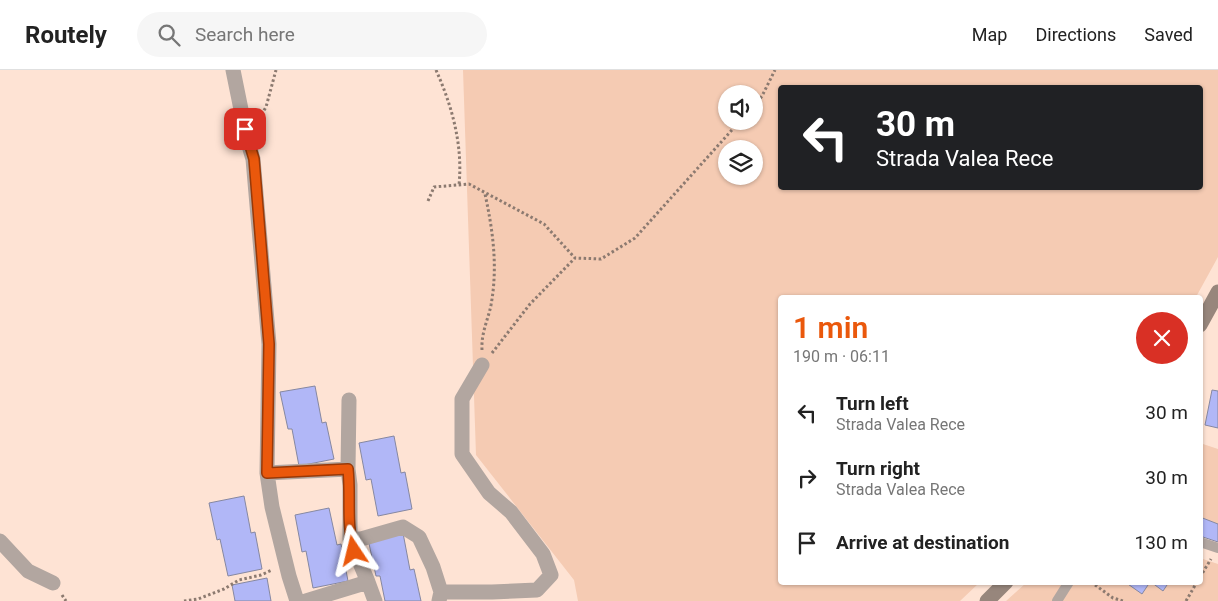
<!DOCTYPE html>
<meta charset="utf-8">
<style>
body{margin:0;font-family:Roboto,sans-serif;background:#f6f6f6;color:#222;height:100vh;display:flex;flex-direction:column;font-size:19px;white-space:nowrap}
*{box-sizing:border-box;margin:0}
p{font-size:16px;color:#767676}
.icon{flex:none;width:28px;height:28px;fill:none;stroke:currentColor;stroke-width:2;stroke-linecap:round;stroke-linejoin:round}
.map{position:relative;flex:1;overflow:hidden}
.side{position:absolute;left:778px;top:225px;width:425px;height:290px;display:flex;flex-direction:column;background:#fff;border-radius:5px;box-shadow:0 1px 4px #0004}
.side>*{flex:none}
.banner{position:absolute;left:778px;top:15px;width:425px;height:105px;border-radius:5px;box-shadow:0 1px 4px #0004;background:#202124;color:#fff;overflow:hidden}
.fabs{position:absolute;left:718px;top:15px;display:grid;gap:10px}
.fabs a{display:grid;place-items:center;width:45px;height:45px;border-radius:50%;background:#fff;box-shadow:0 1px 4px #0004;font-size:25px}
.pin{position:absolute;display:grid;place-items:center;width:42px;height:42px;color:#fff;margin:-21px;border-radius:10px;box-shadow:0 2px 8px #0006}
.me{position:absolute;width:55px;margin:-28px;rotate:350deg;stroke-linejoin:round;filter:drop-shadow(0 0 4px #0008)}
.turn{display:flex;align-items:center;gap:18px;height:105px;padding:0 15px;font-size:22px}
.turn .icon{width:65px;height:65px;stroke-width:2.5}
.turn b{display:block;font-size:35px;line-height:42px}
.round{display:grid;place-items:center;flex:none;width:52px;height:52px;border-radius:26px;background:#f6f6f6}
.head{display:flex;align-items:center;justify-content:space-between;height:85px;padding:0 15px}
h1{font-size:30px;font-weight:600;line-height:38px;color:#ea580c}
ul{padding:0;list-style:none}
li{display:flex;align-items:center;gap:15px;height:65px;padding:0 15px}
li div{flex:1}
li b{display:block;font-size:19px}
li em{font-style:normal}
header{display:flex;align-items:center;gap:30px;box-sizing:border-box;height:70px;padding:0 25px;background:#fff;border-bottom:1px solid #e0e0e0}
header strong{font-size:24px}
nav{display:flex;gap:28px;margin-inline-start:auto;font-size:18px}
.search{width:350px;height:45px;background:#f6f6f6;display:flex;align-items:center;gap:12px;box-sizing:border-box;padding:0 18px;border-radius:28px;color:#767676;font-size:19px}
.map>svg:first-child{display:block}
</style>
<header>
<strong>Routely</strong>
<div class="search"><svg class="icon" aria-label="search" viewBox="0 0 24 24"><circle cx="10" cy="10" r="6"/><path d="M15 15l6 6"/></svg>Search here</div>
<nav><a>Map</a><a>Directions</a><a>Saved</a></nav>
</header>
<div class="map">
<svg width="1218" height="531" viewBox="0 0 1218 531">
<rect width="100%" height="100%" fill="#fee3d4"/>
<path fill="#f5cbb3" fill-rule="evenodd" d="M463 0H1218V187L1196 227 780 228V512L979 513 960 531H578L574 510 476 385ZM780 18H1200V118H780ZM726 24H754V51H726ZM726 79H754V106H726Z
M1200 373 1218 379V454L1200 447Z
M1200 488 1218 494V531H1006L1026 513 1200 512Z"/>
<path fill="#b1b7f7" stroke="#8688a1" d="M315 316 322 353 326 352 334 389 299 396 292 359H288L280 322Z
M1212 320 1218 321V358L1205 355Z
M394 366 401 403 405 402 412 439 378 446 371 409 366 410 359 373Z
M244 426 251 463 255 462 262 499 228 506 220 469 217 470 209 433Z
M329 438 337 475 341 474 348 511 313 518 306 481 302 482 295 445Z
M1200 447 1218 454V472L1200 466Z
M403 463 410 500 414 499 421 531H385L380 506H376L368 469Z
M267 508 271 531H235L232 515Z
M1125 512H1150L1142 524Z
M1151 512H1169L1163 521Z"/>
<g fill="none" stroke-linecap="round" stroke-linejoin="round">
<path stroke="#8c7a70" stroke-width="3" stroke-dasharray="2.5 2.5" stroke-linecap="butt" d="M436 0C452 36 463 75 459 115
M754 36 762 26 775 0
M259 49 266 37 276 0
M428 131 434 117 469 114 544 154 575 188 601 189 635 168 740 51
M482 280C481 263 488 250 491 235 498 197 493 161 485 124
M492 283 530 234 575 188
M1200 507 1211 489
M1091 512 1113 528 1123 531
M62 525 66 531
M184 531 198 529 224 519 239 510 261 505 272 500
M1186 531 1197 512"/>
<path stroke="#b2a6a0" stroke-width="10" d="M1200 472 1218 478
M1057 531 1069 512"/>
<path stroke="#b2a6a0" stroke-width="15" d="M233 0 247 69 253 89 269 274 267 403 272 437 289 506 297 531
M348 399 349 330
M267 403 348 399 350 415V469L368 512
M350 469H361L403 457 419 467 433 497 441 522 439 531
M0 471 28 501 53 513
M441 522H492L537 520 551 505 543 484 511 442 489 423 462 384V329L482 295
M306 531 368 512 375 531"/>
<path stroke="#97867c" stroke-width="15" d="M1200 255 1218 222
M987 531 1006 512"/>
</g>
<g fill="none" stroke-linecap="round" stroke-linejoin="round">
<g stroke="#983908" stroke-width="12">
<path id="route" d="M245 59 254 89 269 274 267 403 348 399C351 426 346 455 354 481"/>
</g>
<use href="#route" stroke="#ea580c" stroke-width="9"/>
</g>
</svg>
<div class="fabs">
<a><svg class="icon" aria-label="sound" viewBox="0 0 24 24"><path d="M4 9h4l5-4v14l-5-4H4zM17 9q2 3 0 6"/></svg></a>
<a><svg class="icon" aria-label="layers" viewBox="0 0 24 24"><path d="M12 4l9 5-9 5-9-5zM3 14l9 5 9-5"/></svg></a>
</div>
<div class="pin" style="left:245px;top:59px;background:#d93025"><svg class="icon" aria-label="arrive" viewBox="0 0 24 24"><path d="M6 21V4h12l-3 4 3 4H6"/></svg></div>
<svg class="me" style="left:354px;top:481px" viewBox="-20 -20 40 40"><path d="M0-17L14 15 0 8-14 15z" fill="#ea580c" stroke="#fff" stroke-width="4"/></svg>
<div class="banner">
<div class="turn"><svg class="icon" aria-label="left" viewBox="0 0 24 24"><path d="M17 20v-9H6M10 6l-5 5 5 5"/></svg><div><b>30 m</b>Strada Valea Rece</div></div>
</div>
<section class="side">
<div class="head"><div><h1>1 min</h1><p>190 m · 06:11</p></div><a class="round" style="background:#d93025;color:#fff"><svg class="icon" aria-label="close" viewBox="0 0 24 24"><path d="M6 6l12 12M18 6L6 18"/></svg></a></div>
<ul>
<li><svg class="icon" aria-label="left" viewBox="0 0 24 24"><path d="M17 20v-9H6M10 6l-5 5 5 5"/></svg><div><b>Turn left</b><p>Strada Valea Rece</p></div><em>30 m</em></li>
<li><svg class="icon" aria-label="right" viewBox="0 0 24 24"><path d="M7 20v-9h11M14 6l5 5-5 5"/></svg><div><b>Turn right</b><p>Strada Valea Rece</p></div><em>30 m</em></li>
<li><svg class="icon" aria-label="arrive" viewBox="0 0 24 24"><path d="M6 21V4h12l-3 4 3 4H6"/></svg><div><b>Arrive at destination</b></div><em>130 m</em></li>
</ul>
</section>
</div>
